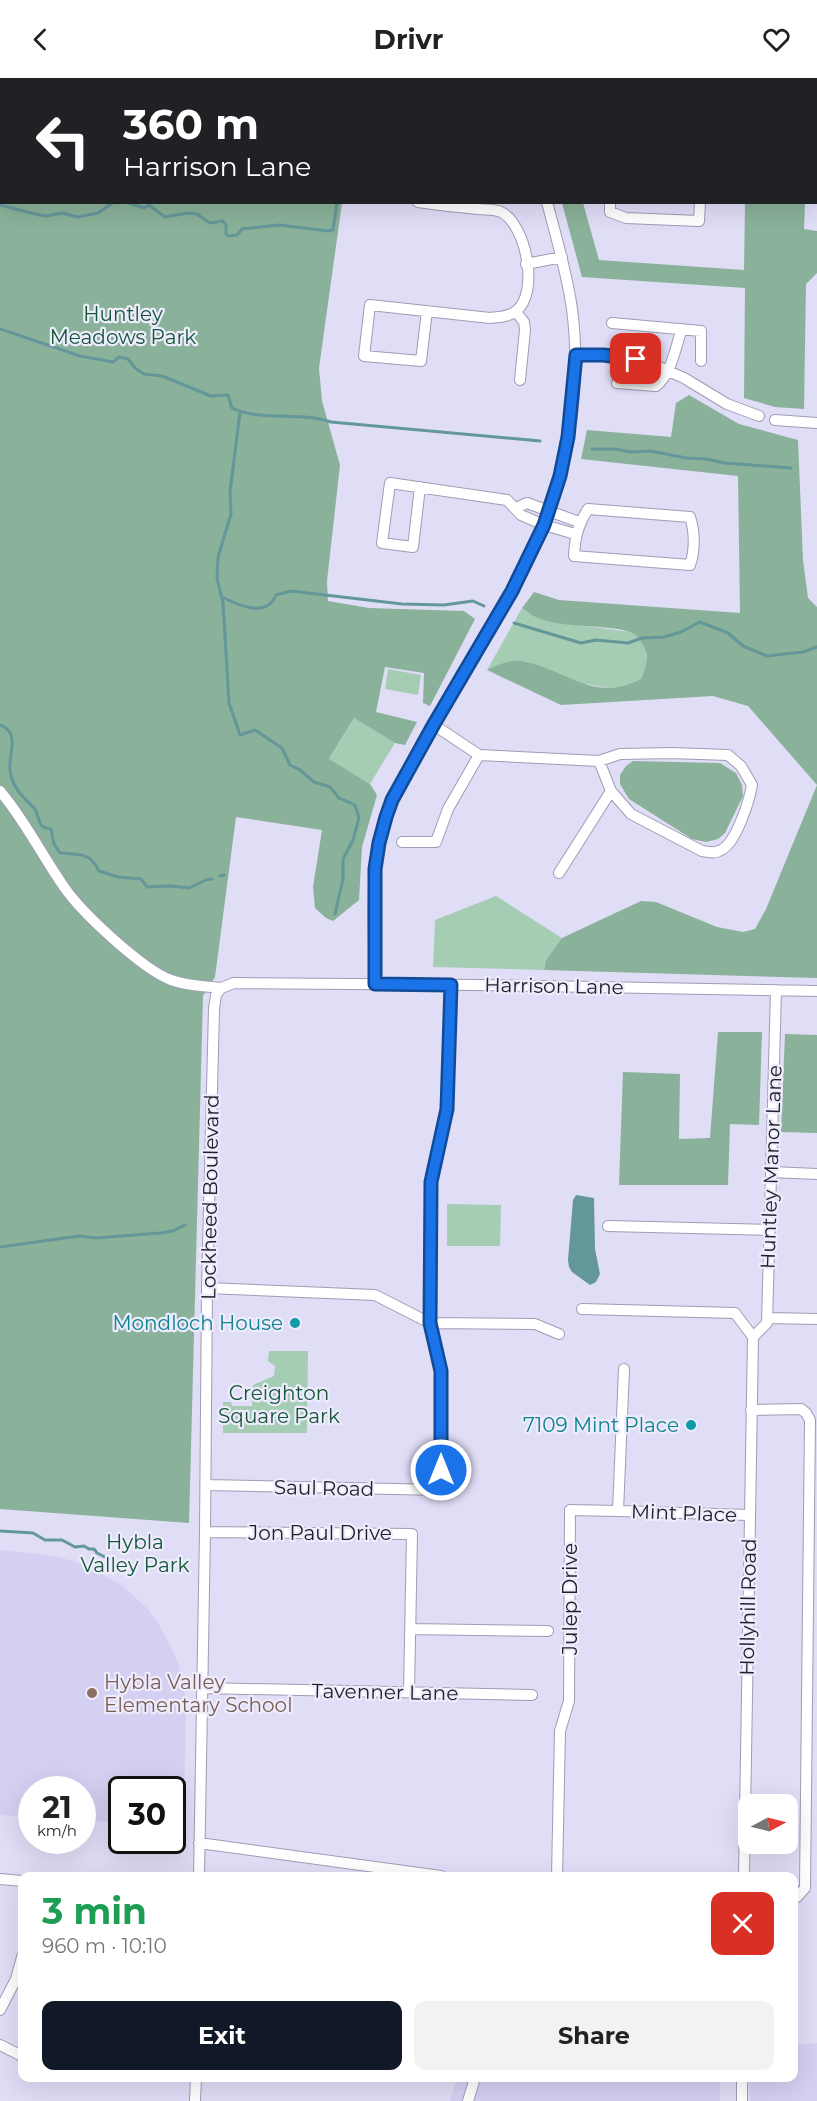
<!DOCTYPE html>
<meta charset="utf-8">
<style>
body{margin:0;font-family:Montserrat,sans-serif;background:#f2f2f2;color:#222;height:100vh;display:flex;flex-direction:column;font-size:22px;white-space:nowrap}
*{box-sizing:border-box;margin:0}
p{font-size:20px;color:#767676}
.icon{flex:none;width:33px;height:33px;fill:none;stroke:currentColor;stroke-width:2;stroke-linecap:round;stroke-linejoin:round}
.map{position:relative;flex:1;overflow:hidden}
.panel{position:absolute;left:18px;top:1794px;width:780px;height:210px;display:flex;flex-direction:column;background:#fff;border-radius:12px;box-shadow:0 6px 24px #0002}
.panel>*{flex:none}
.top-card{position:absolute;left:0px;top:0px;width:818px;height:126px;box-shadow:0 6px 24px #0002;background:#202124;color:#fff;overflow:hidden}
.needle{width:39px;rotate:83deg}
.tools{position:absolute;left:738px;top:1716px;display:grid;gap:12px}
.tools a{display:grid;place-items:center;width:60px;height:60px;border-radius:12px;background:#fff;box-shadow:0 6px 24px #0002;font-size:30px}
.speed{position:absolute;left:18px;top:1698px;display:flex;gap:12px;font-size:30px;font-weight:700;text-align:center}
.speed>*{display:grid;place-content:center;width:78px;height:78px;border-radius:50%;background:#fff;box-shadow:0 6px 24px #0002;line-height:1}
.speed small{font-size:15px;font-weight:400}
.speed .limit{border:3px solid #111;border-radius:9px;background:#fff;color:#111}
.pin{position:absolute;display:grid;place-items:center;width:51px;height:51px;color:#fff;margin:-26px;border-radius:12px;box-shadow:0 3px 9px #0006}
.me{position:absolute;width:66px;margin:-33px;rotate:0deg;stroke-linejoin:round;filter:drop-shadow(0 0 4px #0008)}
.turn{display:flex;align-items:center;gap:21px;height:126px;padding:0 24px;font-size:27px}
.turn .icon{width:78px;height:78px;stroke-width:2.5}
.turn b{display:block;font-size:42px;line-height:51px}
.round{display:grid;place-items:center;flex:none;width:63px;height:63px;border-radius:12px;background:#f2f2f2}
.head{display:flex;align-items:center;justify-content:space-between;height:102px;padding:0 24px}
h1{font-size:36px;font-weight:700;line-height:45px;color:#1e9e55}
.button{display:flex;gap:12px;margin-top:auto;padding:12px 24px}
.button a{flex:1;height:69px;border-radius:12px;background:#111827;color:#fff;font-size:24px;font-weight:700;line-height:69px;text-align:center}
.button a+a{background:#f2f2f2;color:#222}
header{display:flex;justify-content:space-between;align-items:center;height:78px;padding:0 24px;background:#fff;font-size:27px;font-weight:700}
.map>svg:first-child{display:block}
</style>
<header><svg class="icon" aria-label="back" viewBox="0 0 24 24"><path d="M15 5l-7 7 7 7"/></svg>Drivr<svg class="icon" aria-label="heart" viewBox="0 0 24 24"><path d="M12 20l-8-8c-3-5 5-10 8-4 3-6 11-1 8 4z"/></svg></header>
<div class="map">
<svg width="817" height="2023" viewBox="0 0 817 2023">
<rect width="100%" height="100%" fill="#e0ddf7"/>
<path fill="#d4d0f2" d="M0 1472 55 1478 89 1488 124 1509 147 1530 158 1545 173 1573 180 1591 186 1623 184 1746H173L172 1712H122L121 1745 83 1742 82 1712H32L31 1739 0 1737Z
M817 1965V2023H750L749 2000H794V1967Z
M457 2000H720V2023H450Z"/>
<path fill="#a5cdb4" d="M522 530 528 535 552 544 632 554 646 568 647 586 641 602 626 609 607 610 581 605 525 583 487 592Z
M388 591 421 597 418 617 385 611Z
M354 640 395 665 370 706 329 682Z
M496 818 562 860 546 882 544 892 433 889 435 842Z
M447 1126 501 1127 500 1168H447Z
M269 1273H308L307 1355H223V1324H231L232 1328H252L253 1307 274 1298 275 1288 268 1283Z"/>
<path fill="#8ab199" d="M0 0H483L485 1 2 2V124L342 125 319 290 322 323 340 387 327 503 328 523 369 530 464 533 475 541 430 628 423 625 424 595 385 589 376 634 417 644 405 667 395 665 354 640 329 681 370 706 377 717 362 769 359 822 333 843 326 840 315 830 313 809 322 752 236 739 215 899 203 918 189 1445 0 1431Z
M562 125H583L599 182 744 192 745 125H805L804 151 817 153V195L806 206 804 331 775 329 744 320 745 210 582 199Z
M689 317 739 346 798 362 803 482 808 520 817 529V900L544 892 546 882 562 860 641 823 656 824 717 849 743 854 755 851 766 831 817 707 748 628 713 618 561 627 487 592C499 586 514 580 527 584 569 594 596 625 641 601 648 584 651 574 637 559 635 557 634 555 630 554 600 544 547 554 522 530L534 514 559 522 740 535 738 398 581 381 587 352 671 359 676 325Z
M633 683 720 685 736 695 742 707 743 718 725 755 718 761 706 764 692 761 629 721 620 706V697L626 688Z
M718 954H762L759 1047 730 1046 728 1107H619L623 994 680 996 679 1061 710 1060Z
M785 956 817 957V1055L781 1054Z"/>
<path fill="#64979a" d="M576 1117 594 1120 595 1171 600 1196 596 1204 590 1207 572 1194 569 1189 568 1182 573 1122Z"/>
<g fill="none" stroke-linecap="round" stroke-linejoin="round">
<path stroke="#64979a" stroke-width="3" d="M379 2 380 0
M126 124 144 130 149 127 165 139 188 135 197 136 210 145 223 143 226 147V156L228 158 237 157 242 151 279 147 328 153 333 152 337 124
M0 127 39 137 47 138 62 135 78 139 98 135 114 124
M0 251 80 278 113 284 119 279 128 281 135 290 144 296 162 298 211 318 228 317 232 330C262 344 298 333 331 344L540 363
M240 334 230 414 231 436 218 479 217 500 223 525 229 625 240 657 255 652 282 670 290 687 300 692 314 704 330 709 339 720 355 727 359 740 353 762 343 781V801L335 836
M592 371H616L630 374 651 373 686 380 707 381 724 385 791 390
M222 519C240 528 267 540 276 517L291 513 402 526 444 527 473 523 484 528
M514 545 581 565 596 562 628 565 642 560 664 559 681 554 700 544 728 555 743 568 767 578 803 574 817 569
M0 647C21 655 8 675 10 692 11 703 18 714 25 721 28 725 32 727 35 731 41 742 36 749 51 751L54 766 60 775C79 777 89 773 99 793L118 799 141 801 147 809 170 808 189 810 206 802 212 801
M220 798 224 797
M0 1169 79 1158 96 1160 160 1155 173 1153 185 1147
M0 1453 33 1455 45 1462H62L75 1469 84 1468 89 1471H94L97 1475 107 1480 108 1490"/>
<g stroke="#9f9cb5" stroke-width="12">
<path id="minor" d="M517 0 518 2
M418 124C438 127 458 129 478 131 485 132 495 131 501 134 526 146 540 215 516 233 509 239 499 239 490 240L370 227 364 278 421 283 427 233
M610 124V134L626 140 699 143 700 124
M526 186 562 179
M516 234 524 244 525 252 520 302
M612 245 701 253V283
M576 277 619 278 650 285 684 300 727 326 759 338
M617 305 656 308C672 295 675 270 682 251
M775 342 817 345
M420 409 413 469 382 465 390 405 507 422 521 437 544 447 575 456
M516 430 527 425 579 444
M588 431 690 439C695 454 695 473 690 487L574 478C575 459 578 447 588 431Z
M434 647 479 677 599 683 620 676 671 675 728 677 741 688 752 707C749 724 736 765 721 772 715 776 709 774 702 773L631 736 611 713 599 683
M0 713C26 744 41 776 64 809 82 835 142 891 171 902 187 908 204 908 221 910
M402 764H436L448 731 479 677
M559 795 611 713
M375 906C374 852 369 792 385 740 391 721 402 704 411 687 428 656 446 626 463 596 492 547 524 498 545 445 571 379 581 300 572 231 567 195 556 159 547 124
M221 910 234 905 476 907 817 913
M771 1094 817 1096
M608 1148 770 1152
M207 1210 375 1217 430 1245 535 1246 559 1256
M582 1231 735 1235 753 1259
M767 1240 817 1241
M753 1259 767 1245 776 912
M751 1332 801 1331 806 1335 810 1342 805 1810 797 1819H794
M206 1407 441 1412V1293L430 1245 431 1104 448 1031 451 907
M618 1433 749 1437
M205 1454 412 1456 409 1614
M410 1551 548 1553
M202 1610 532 1617
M199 1765 441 1798
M199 1798 205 1454 207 1210 214 931 216 917 221 910
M557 1798 560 1653 569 1623 570 1432 618 1433 624 1291
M744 1798 753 1259
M0 1801 22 1803
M0 1932 16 1901 22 1879
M0 1967 22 1978
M195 2023 196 2000
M468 2023 475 2000
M742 2023V2000"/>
</g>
<use href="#minor" stroke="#fff" stroke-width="10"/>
</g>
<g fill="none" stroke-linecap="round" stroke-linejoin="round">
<g stroke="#114b97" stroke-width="15">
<path id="route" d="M441 1392V1293L430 1245 431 1104 447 1031 451 907 375 906V791L379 765 386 739 392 722 434 646 512 513 544 447 560 398 568 359 576 277H603L636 281"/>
</g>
<use href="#route" stroke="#1a73e8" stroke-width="10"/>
</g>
<g fill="#0f9aa8" stroke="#edebfc" stroke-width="2">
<circle cx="295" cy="1245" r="6"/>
<circle cx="691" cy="1347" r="6"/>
</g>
<circle fill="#8d6e63" stroke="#edebfc" stroke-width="2" cx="92" cy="1615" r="6"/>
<g text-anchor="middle" stroke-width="4.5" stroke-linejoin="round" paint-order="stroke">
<g font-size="20" fill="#145738" stroke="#edebfc">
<text x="123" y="243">Huntley<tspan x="123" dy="23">Meadows Park</tspan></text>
<text x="279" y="1322">Creighton<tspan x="279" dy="23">Square Park</tspan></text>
<text x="135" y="1471">Hybla<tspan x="135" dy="23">Valley Park</tspan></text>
</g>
<g font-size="20" fill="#21202a" stroke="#edebfc">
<text transform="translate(554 908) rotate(1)" y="7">Harrison Lane</text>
<text transform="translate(771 1089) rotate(-88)" y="7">Huntley Manor Lane</text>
<text transform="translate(210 1119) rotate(-89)" y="7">Lockheed Boulevard</text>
<text transform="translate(324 1410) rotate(1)" y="7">Saul Road</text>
<text transform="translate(684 1435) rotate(2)" y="7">Mint Place</text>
<text x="320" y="1462">Jon Paul Drive</text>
<text transform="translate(570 1521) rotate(-90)" y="7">Julep Drive</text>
<text transform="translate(748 1529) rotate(-89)" y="7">Hollyhill Road</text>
<text transform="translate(385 1614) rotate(1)" y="7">Tavenner Lane</text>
</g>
<g font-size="20" fill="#0d838f" stroke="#edebfc" text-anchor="end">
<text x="283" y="1252">Mondloch House</text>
<text x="679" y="1354">7109 Mint Place</text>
</g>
<g font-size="20" fill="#785e54" stroke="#edebfc" text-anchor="start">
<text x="104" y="1611">Hybla Valley<tspan x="104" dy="23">Elementary School</tspan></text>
</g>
</g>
</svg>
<div class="tools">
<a><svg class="needle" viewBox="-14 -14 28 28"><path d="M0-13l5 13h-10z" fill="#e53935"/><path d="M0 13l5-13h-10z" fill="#767676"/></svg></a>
</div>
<div class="speed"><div>21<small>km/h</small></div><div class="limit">30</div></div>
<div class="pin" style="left:636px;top:281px;background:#d93025"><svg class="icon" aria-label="arrive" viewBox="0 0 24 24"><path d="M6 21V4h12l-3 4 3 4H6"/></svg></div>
<svg class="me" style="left:441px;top:1392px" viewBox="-20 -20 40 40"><circle r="17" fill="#1a73e8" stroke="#fff" stroke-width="3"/><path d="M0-11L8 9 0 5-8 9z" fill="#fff"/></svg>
<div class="top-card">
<div class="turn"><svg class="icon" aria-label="left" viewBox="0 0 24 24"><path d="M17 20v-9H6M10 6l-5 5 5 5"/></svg><div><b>360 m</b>Harrison Lane</div></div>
</div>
<section class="panel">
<div class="head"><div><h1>3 min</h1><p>960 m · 10:10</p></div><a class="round" style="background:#d93025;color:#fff"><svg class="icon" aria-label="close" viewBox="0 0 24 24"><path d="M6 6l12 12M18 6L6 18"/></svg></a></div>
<div class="button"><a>Exit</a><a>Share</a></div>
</section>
</div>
